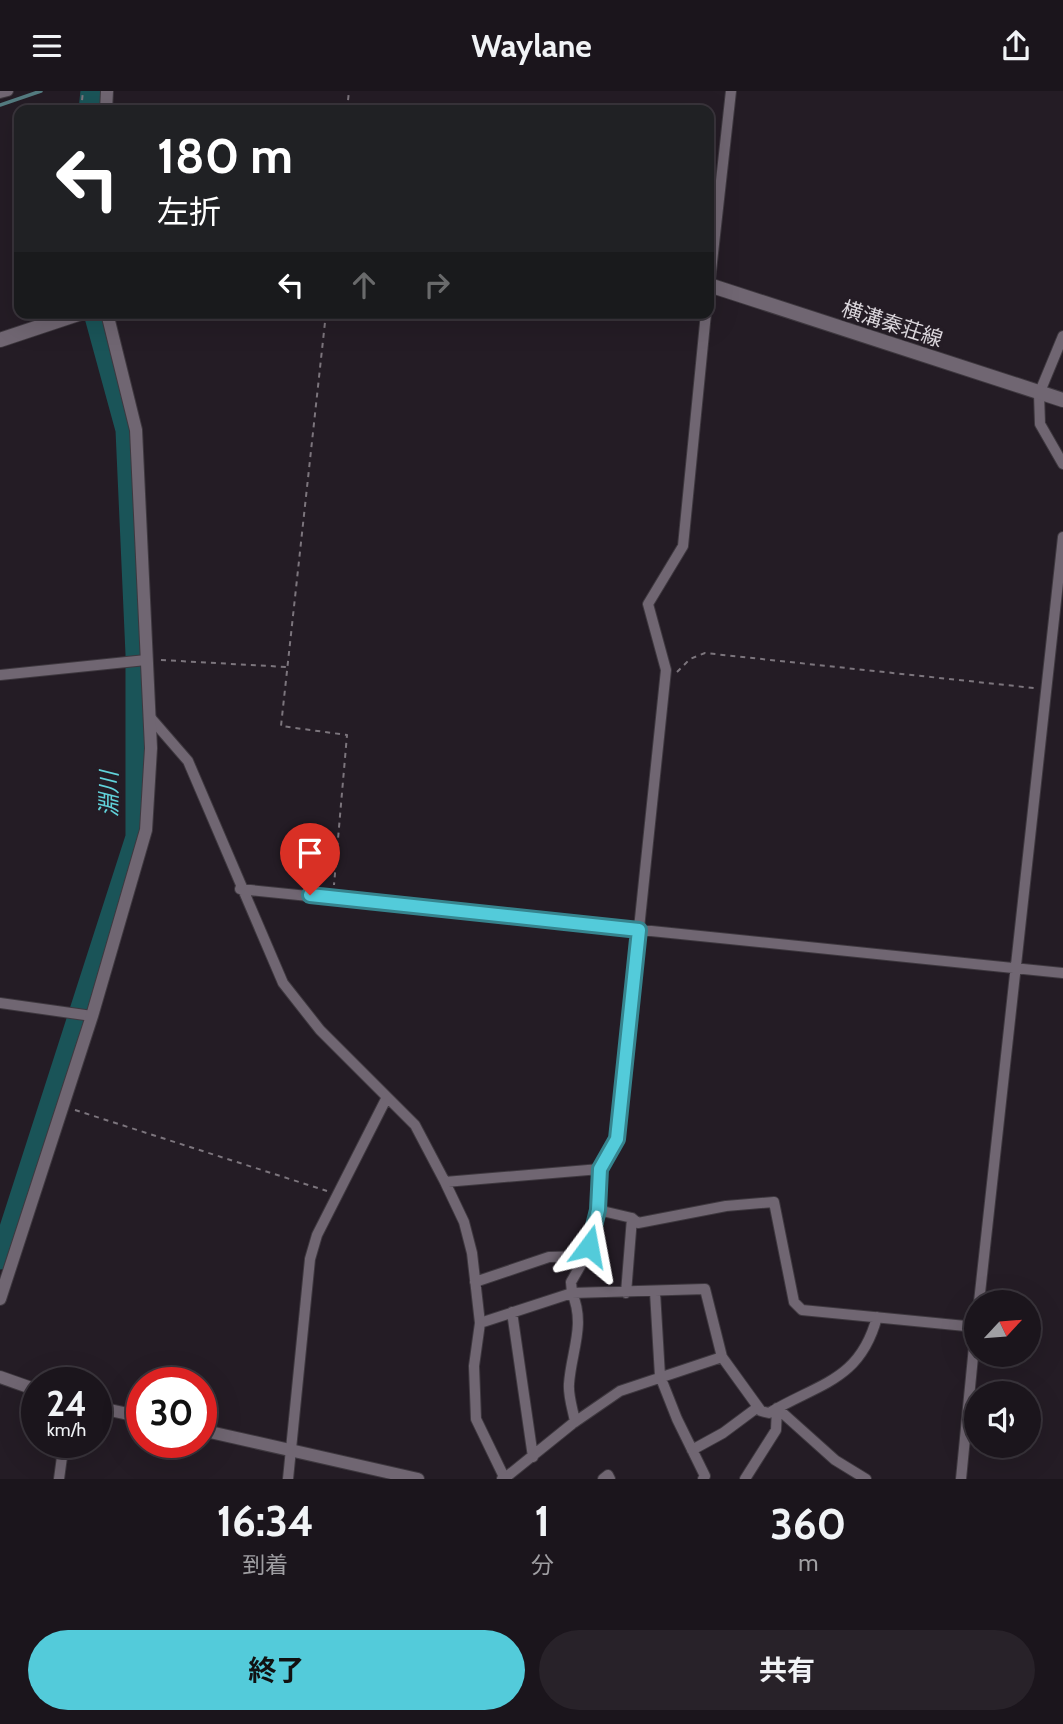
<!DOCTYPE html>
<html lang="ja">
<meta charset="utf-8">
<style>
body{margin:0;font-family:Cabin,"Noto Sans JP",sans-serif;background:#282229;color:#f1f3f6;height:100vh;display:flex;flex-direction:column;font-size:26px;white-space:nowrap}
*{box-sizing:border-box;margin:0}
p{font-size:23px;color:#a09fa3}
.icon{flex:none;width:38px;height:38px;fill:none;stroke:currentColor;stroke-width:2;stroke-linecap:round;stroke-linejoin:round}
.map{position:relative;height:1388px;overflow:hidden}
.details{display:flex;flex-direction:column;background:#1b151c;flex:1}
.details>*{flex:none}
.banner{position:absolute;left:14px;top:14px;width:700px;height:214px;border-radius:14px;box-shadow:0 7px 28px #0002,0 0 0 2px #39343b;background:#202124;color:#fff;overflow:hidden}
.needle{width:46px;rotate:64deg}
.tools{position:absolute;left:964px;top:1199px;display:grid;gap:14px}
.tools a{display:grid;place-items:center;width:77px;height:77px;border-radius:50%;background:#1b151c;box-shadow:0 7px 28px #0002,0 0 0 2px #39343b;font-size:35px}
.speed{position:absolute;left:21px;top:1276px;display:flex;gap:14px;font-size:35px;font-weight:700;text-align:center}
.speed>*{display:grid;place-content:center;width:91px;height:91px;border-radius:50%;background:#1b151c;box-shadow:0 7px 28px #0002,0 0 0 2px #39343b;line-height:1}
.speed small{font-size:18px;font-weight:400}
.speed .limit{border:10px solid #d22;background:#fff;color:#111}
.pin{position:absolute;display:grid;place-items:center;width:60px;height:60px;color:#fff;margin:-72px -30px;border-radius:50% 50% 50% 0;rotate:-45deg;box-shadow:0 0 7px #0007}
.pin .icon{rotate:45deg}
.me{position:absolute;width:77px;margin:-38px;rotate:13deg;stroke-linejoin:round;filter:drop-shadow(0 0 5px #0008)}
.turn{display:flex;align-items:center;gap:24px;height:147px;padding:0 28px;font-size:32px}
.turn .icon{width:91px;height:91px;stroke-width:2.5}
.turn b{display:block;font-size:49px;line-height:60px}
.lanes{display:flex;align-items:center;height:66px;padding:0 28px;background:#0003;justify-content:center;gap:35px;direction:ltr}
.lanes .off{opacity:.35}
.eta{display:flex;justify-content:space-evenly;align-items:center;height:119px;text-align:center}
.eta b{font-size:42px;font-weight:700;line-height:49px}
.primary-button{display:flex;gap:14px;margin-top:auto;padding:14px 28px}
.primary-button a{flex:1;height:80px;border-radius:42px;background:#53cbda;color:#111;font-size:28px;font-weight:700;line-height:80px;text-align:center}
.primary-button a+a{background:#282229;color:#f1f3f6}
header{display:flex;justify-content:space-between;align-items:center;height:91px;padding:0 28px;background:#1b151c;font-size:32px;font-weight:700}
.map>svg:first-child{display:block}
</style>
<header><svg class="icon" aria-label="menu" viewBox="0 0 24 24"><path d="M4 6h16M4 12h16M4 18h16"/></svg>Waylane<svg class="icon" aria-label="share" viewBox="0 0 24 24"><path d="M12 15V3M7 8l5-5 5 5M5 13v7h14v-7"/></svg></header>
<div class="map">
<svg width="1063" height="1388" viewBox="0 0 1063 1388">
<rect width="100%" height="100%" fill="#241c25"/>
<g fill="none" stroke-linecap="round" stroke-linejoin="round">
<path stroke="#547b80" stroke-width="3.5" d="M0 14 41 0"/>
<path stroke="#1a5458" stroke-width="21" d="M89 19 91 0
M0 1168 136 746V563L126 339 94 222"/>
<g stroke="#3e383f" stroke-width="12">
<path id="minor" d="M0 2 8 0
M709 198 731 0
M706 222 683 455 648 513 666 579 617 1048 600 1078 598 1119 632 1127 638 1132 726 1115 774 1111 794 1211 802 1219 976 1236
M1063 245 1039 303 1040 333 1063 373
M0 584 146 569
M149 625 188 670 283 892 320 939 415 1034 445 1091 464 1131 472 1162 480 1232 474 1275 476 1328 505 1388
M240 798 1063 882
M0 912 92 925
M445 1091 600 1078
M475 1191 549 1166 586 1165
M655 1201 660 1285 677 1328 705 1385 703 1388
M626 1202 632 1127
M979 1211 1063 446
M512 1221 533 1366
M480 1232 572 1202 571 1191 586 1165 598 1119
M777 1317 835 1369 866 1388
M575 1331C573 1319 568 1305 569 1293 571 1261 586 1234 572 1202L705 1198 722 1266 761 1320 769 1322C819 1292 860 1290 877 1226
M692 1359 723 1342 758 1316
M505 1387 572 1333 620 1300 722 1266
M59 1388 64 1351
M288 1388 310 1168 317 1144 387 1006
M603 1388 608 1384 610 1388
M745 1388 776 1339 777 1317
M961 1388 976 1235"/>
</g>
<g stroke="#3e383f" stroke-width="14">
<path id="tertiary" d="M106 19 107 0
M0 1208 92 925 146 739 151 657 136 339 107 222
M0 1286 37 1299
M96 1316 142 1326
M201 1339 418 1388
M503 1388 505 1387"/>
</g>
<g stroke="#3e383f" stroke-width="16">
<path id="secondary" d="M709 194 1063 309
M0 249 81 222"/>
</g>
<path stroke="#7c757d" stroke-width="2" stroke-dasharray="5 5" stroke-linecap="butt" d="M81 19 83 0
M347 19 349 0
M326 222 281 635 347 644 334 794
M161 569 287 576
M677 581 690 568 705 562 1034 597
M75 1019 327 1100"/>
<use href="#minor" stroke="#706672" stroke-width="10"/>
<use href="#tertiary" stroke="#706672" stroke-width="12"/>
<use href="#secondary" stroke="#706672" stroke-width="14"/>
</g>
<g fill="none" stroke-linecap="round" stroke-linejoin="round">
<g stroke="#36848e" stroke-width="18">
<path id="route" d="M310 804 639 839 617 1048 600 1078 598 1119 589 1155"/>
</g>
<use href="#route" stroke="#53cbda" stroke-width="12"/>
</g>
<g text-anchor="middle" stroke-width="6" stroke-linejoin="round" paint-order="stroke">
<g font-size="21" fill="#dbd6dc" stroke="#241c25">
<text transform="translate(892 233) rotate(18)" y="7">横溝秦荘線</text>
</g>
<g font-size="23" font-style="italic" fill="#61d3db" stroke="#241c25">
<text transform="translate(109 703) rotate(-90)" y="8">淵川</text>
</g>
</g>
</svg>
<div class="tools">
<a><svg class="needle" viewBox="-14 -14 28 28"><path d="M0-13l5 13h-10z" fill="#e53935"/><path d="M0 13l5-13h-10z" fill="#a09fa3"/></svg></a>
<a><svg class="icon" aria-label="sound" viewBox="0 0 24 24"><path d="M4 9h4l5-4v14l-5-4H4zM17 9q2 3 0 6"/></svg></a>
</div>
<div class="speed"><div>24<small>km/h</small></div><div class="limit">30</div></div>
<div class="pin" style="left:310px;top:804px;background:#d93025"><svg class="icon" aria-label="arrive" viewBox="0 0 24 24"><path d="M6 21V4h12l-3 4 3 4H6"/></svg></div>
<svg class="me" style="left:589px;top:1155px" viewBox="-20 -20 40 40"><path d="M0-17L14 15 0 8-14 15z" fill="#53cbda" stroke="#fff" stroke-width="4"/></svg>
<div class="banner">
<div class="turn"><svg class="icon" aria-label="left" viewBox="0 0 24 24"><path d="M17 20v-9H6M10 6l-5 5 5 5"/></svg><div><b>180 m</b>左折</div></div>
<div class="lanes"><svg class="icon" aria-label="left" viewBox="0 0 24 24"><path d="M17 20v-9H6M10 6l-5 5 5 5"/></svg><svg class="icon off" aria-label="ahead" viewBox="0 0 24 24"><path d="M12 20V5M6 11l6-6 6 6"/></svg><svg class="icon off" aria-label="right" viewBox="0 0 24 24"><path d="M7 20v-9h11M14 6l5 5-5 5"/></svg></div>
</div>
</div>
<section class="details">
<div class="eta">
<div><b>16:34</b><p>到着</p></div>
<div><b>1</b><p>分</p></div>
<div><b>360</b><p>m</p></div>
</div>
<div class="primary-button"><a>終了</a><a>共有</a></div>
</section>
